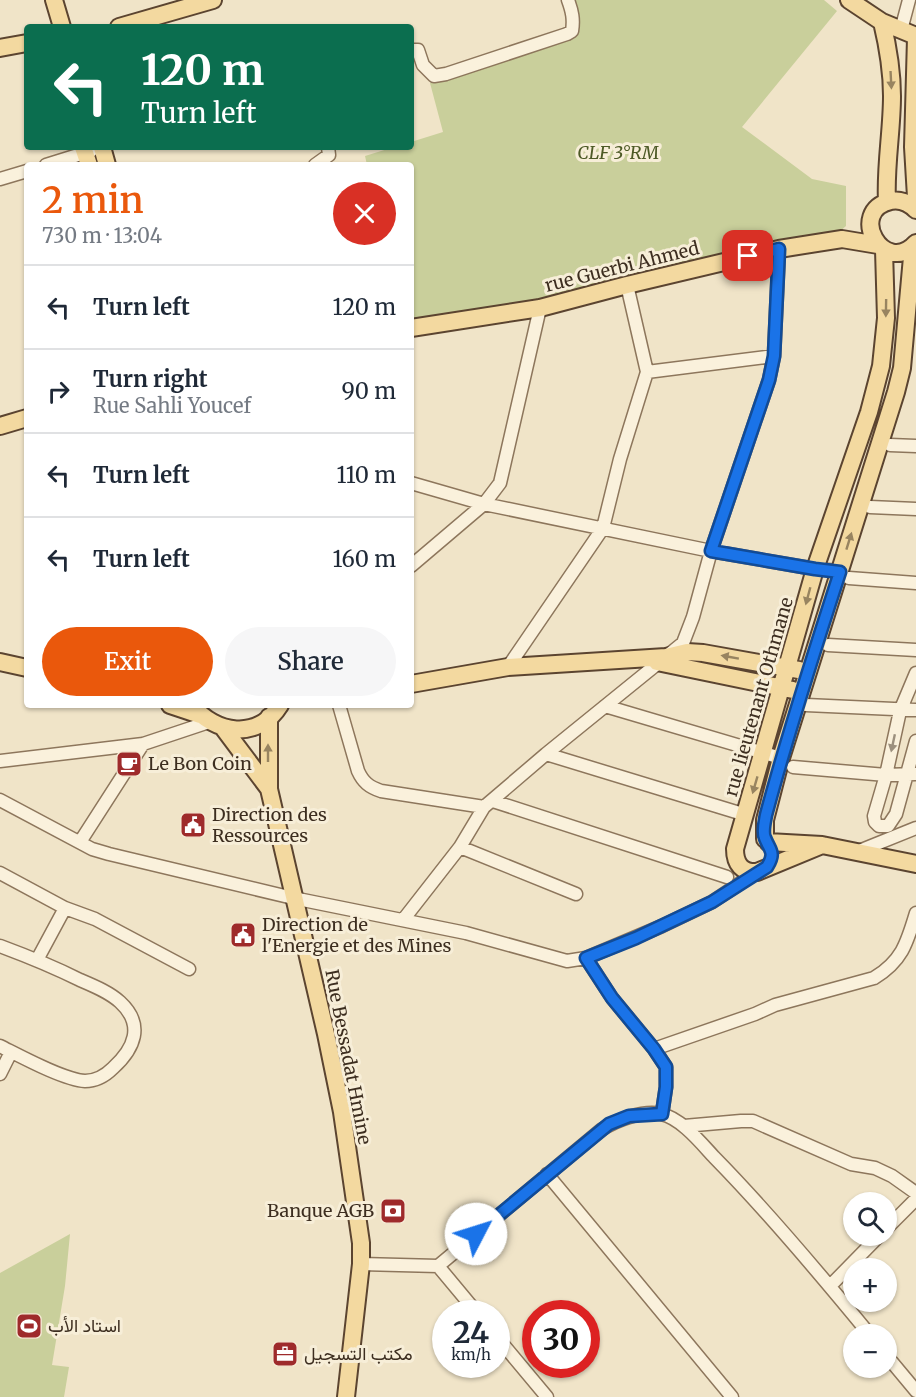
<!DOCTYPE html>
<meta charset="utf-8">
<style>
body{margin:0;font-family:Merriweather,Vazirmatn,serif;background:#f6f6f7;color:#1f2937;height:100vh;display:flex;flex-direction:column;font-size:22px;white-space:nowrap}
*{box-sizing:border-box;margin:0}
p{font-size:20px;color:#747a83}
.icon{flex:none;width:33px;height:33px;fill:none;stroke:currentColor;stroke-width:2;stroke-linecap:round;stroke-linejoin:round}
.map{position:relative;flex:1;overflow:hidden}
.panel{position:absolute;left:24px;top:162px;width:390px;height:546px;display:flex;flex-direction:column;background:#fff;border-radius:6px;box-shadow:0 2px 4px #0004}
.panel>*{flex:none}
.hud{position:absolute;left:24px;top:24px;width:390px;height:126px;border-radius:6px;box-shadow:0 2px 4px #0004;background:#0b6e4f;color:#fff;overflow:hidden}
.fabs{position:absolute;left:843px;top:1192px;display:grid;gap:12px}
.fabs a{display:grid;place-items:center;width:54px;height:54px;border-radius:50%;background:#fff;box-shadow:0 2px 4px #0004;font-size:30px}
.speed{position:absolute;left:432px;top:1300px;display:flex;gap:12px;font-size:30px;font-weight:700;text-align:center}
.speed>*{display:grid;place-content:center;width:78px;height:78px;border-radius:50%;background:#fff;box-shadow:0 2px 4px #0004;line-height:1}
.speed small{font-size:15px;font-weight:400}
.speed .limit{border:9px solid #d22;background:#fff;color:#111}
.pin{position:absolute;display:grid;place-items:center;width:51px;height:51px;color:#fff;margin:-26px;border-radius:12px;box-shadow:0 3px 9px #0006}
.me{position:absolute;width:66px;margin:-33px;rotate:50deg;stroke-linejoin:round;filter:drop-shadow(0 0 4px #0008)}
.turn{display:flex;align-items:center;gap:21px;height:126px;padding:0 18px;font-size:27px}
.turn .icon{width:78px;height:78px;stroke-width:2.5}
.turn b{display:block;font-size:42px;line-height:51px}
.round{display:grid;place-items:center;flex:none;width:63px;height:63px;border-radius:32px;background:#f6f6f7}
.headline{display:flex;align-items:center;justify-content:space-between;height:102px;padding:0 18px}
h1{font-size:36px;font-weight:600;line-height:45px;color:#ea580c}
.button{display:flex;gap:12px;margin-top:auto;padding:12px 18px}
.button a{flex:1;height:69px;border-radius:36px;background:#ea580c;color:#fff;font-size:24px;font-weight:600;line-height:69px;text-align:center}
.button a+a{background:#f6f6f7;color:#1f2937}
ul{padding:0;list-style:none}
li{display:flex;align-items:center;gap:18px;height:84px;padding:0 18px;border-top:2px solid #e0e1e3}
li div{flex:1}
li b{display:block;font-size:22px}
li em{font-style:normal}
.map>svg:first-child{display:block}
</style>
<div class="map">
<svg width="916" height="1397" viewBox="0 0 916 1397">
<rect width="100%" height="100%" fill="#f0e4c8"/>
<path fill="#c9cf9b" d="M573 0H824L837 11 742 127 812 179 846 186V226L838 233 735 249 584 293 485 313 411 319V165H367L365 156 394 147H411V142L443 132 430 83 572 37 580 25Z
M70 1234 65 1286 52 1365 69 1367 64 1397H0V1273Z"/>
<g fill="none" stroke-linecap="round" stroke-linejoin="round">
<g stroke="#8d765c" stroke-width="15">
<path id="minor" d="M901 30 909 0
M411 50H418L423 65 434 76 446 74 567 34 572 31C574 19 572 11 568 0
M46 165 91 151
M315 165 329 155 328 147
M0 179 27 171
M647 372 774 356
M890 445 916 446
M411 483 484 504 711 551 815 569 840 571
M870 507 916 509
M411 566 484 504 500 483 540 308
M849 578 916 583
M828 645 916 650
M508 667 603 528 620 459 647 372 627 285
M916 673 900 711 886 775 874 816 875 822 879 826H888L896 814 916 741
M339 705 358 771C363 782 369 787 381 791L484 807 460 847 576 894
M806 705 916 710
M605 706 781 758
M546 754 746 815
M0 761 143 744 209 722
M793 767 886 775 915 774
M0 800 92 849 109 854 293 898 466 933 567 961 586 958 662 926 712 902 757 872
M493 801 727 877
M484 807 546 754 683 643 693 617 711 551 769 380 774 356 779 249
M80 842 143 744
M859 851 916 828
M0 873 65 908 95 919 189 969
M403 920 460 847
M0 946C27 956 54 967 80 980 94 986 109 992 120 1002 145 1025 134 1049 113 1068 105 1076 95 1081 85 1081 64 1080 20 1056 0 1046
M586 958 612 998 654 1049 666 1067V1087L662 1114
M37 960 65 908
M654 1049 755 1014 775 1005 874 978C902 961 907 943 916 913
M0 1074 11 1052
M684 1126 741 1121H753L851 1164 875 1168 892 1176 916 1193
M547 1174 732 1397
M886 1229 916 1199
M361 1264 438 1266 478 1314
M438 1266 601 1130C616 1120 643 1110 661 1114 681 1118 701 1143 714 1157 769 1213 820 1274 870 1335
M830 1286 879 1236
M496 1336 547 1397
M886 1355 916 1391"/>
</g>
<g stroke="#5b4430" stroke-width="20">
<path id="major" d="M54 0 62 27
M849 0 882 22 916 36
M882 22C888 47 892 71 892 96 892 131 885 167 887 202
M119 27 213 0
M916 38 913 147 916 197
M0 48 27 43
M83 147 89 165
M102 147 107 165
M916 210C909 203 901 199 891 201 846 211 884 278 916 243
M411 328 540 308 627 285 779 249 842 239 878 245
M0 426 27 418
M0 662 27 668
M657 662 793 690
M411 684 508 667 666 657 687 652 703 653 799 670
M170 705 200 715
M192 705C215 734 258 741 280 705
M269 717V789L326 1034 342 1112 361 1243V1264L346 1397
M224 729 269 789
M765 839V820L781 758 896 392 902 368 913 246
M768 842 822 845 916 864
M822 845 757 872C742 873 735 864 735 849L815 569 869 412 881 366 886 318 884 250"/>
</g>
<use href="#minor" stroke="#faf1dc" stroke-width="12"/>
<use href="#major" stroke="#f3d9a0" stroke-width="16"/>
</g>
<defs><path id="oneway-solid" d="M-6-.8H1V-3.2L6.5 0L1 3.2V.8H-6Z" transform="scale(1.5)"/></defs>
<g fill="#988460">
<use href="#oneway-solid" transform="translate(891 80) rotate(87)"/>
<use href="#oneway-solid" transform="translate(886 308) rotate(91)"/>
<use href="#oneway-solid" transform="translate(849 541) rotate(-73)"/>
<use href="#oneway-solid" transform="translate(808 596) rotate(105)"/>
<use href="#oneway-solid" transform="translate(730 657) rotate(-170)"/>
<use href="#oneway-solid" transform="translate(268 753) rotate(-90)"/>
<use href="#oneway-solid" transform="translate(755 785) rotate(106)"/>
</g>
<use fill="#9c907e" href="#oneway-solid" transform="translate(893 743) rotate(102)"/>
<g fill="none" stroke-linecap="round" stroke-linejoin="round">
<g stroke="#114b97" stroke-width="15">
<path id="route" d="M476 1234 609 1124 629 1116 662 1114 666 1087V1067L654 1049 612 998 586 958 636 938 712 902 767 867C776 852 770 851 765 838 762 832 765 821 766 815 788 733 814 652 840 572L815 569 711 551 769 380 774 356 779 249 748 256"/>
</g>
<use href="#route" stroke="#1a73e8" stroke-width="10"/>
</g>
<defs>
<g id="cafe-square" transform="scale(1.35)"><rect x="-9" y="-9" width="18" height="18" rx="4" fill="#9e2a2b" stroke="#f7eed8"/><path d="M-5.5-4.5H6V0H3Q3 3.5 0 3.5H-2.5Q-5.5 3.5-5.5 0ZM3-3.2v2h1.7v-2ZM-6 4.5H4V6H-6Z" fill="#fff"/></g>
<g id="civic-square" transform="scale(1.35)"><rect x="-9" y="-9" width="18" height="18" rx="4" fill="#9e2a2b" stroke="#f7eed8"/><path d="M-.6-6.5H3V-4.5H.6V-3L4-1V1h2V6H-6V1h2V-1L-.6-3ZM-1.2 2.5V6h2.4V2.5Z" fill="#fff"/></g>
<g id="bank-square" transform="scale(1.35)"><rect x="-9" y="-9" width="18" height="18" rx="4" fill="#9e2a2b" stroke="#f7eed8"/><path d="M-6-4H6V4H-6ZM0-2.3a2.3 2.3 0 1 0 0 4.6a2.3 2.3 0 1 0 0-4.6Z" fill="#fff"/></g>
<g id="stadium-square" transform="scale(1.35)"><rect x="-9" y="-9" width="18" height="18" rx="4" fill="#9e2a2b" stroke="#f7eed8"/><path d="M0-5a6.5 5 0 1 0 0 10a6.5 5 0 1 0 0-10ZM-3.5-1.8h7v3.6h-7Z" fill="#fff"/></g>
<g id="office-square" transform="scale(1.35)"><rect x="-9" y="-9" width="18" height="18" rx="4" fill="#9e2a2b" stroke="#f7eed8"/><path d="M-6-3h4V-5.5h4V-3h4V5H-6ZM-1-4.5V-3h2v-1.5ZM-6 0V1H6V0Z" fill="#fff"/></g>
</defs>
<g fill-rule="evenodd">
<use href="#cafe-square" x="129" y="764"/>
<use href="#civic-square" x="193" y="825"/>
<use href="#civic-square" x="243" y="935"/>
<use href="#bank-square" x="393" y="1211"/>
<use href="#stadium-square" x="29" y="1326"/>
<use href="#office-square" x="285" y="1354"/>
</g>
<g text-anchor="middle" stroke-width="6" stroke-linejoin="round" paint-order="stroke">
<g font-size="18" font-style="italic" fill="#4d5a26" stroke="#f7eed8">
<text x="618" y="159">CLF 3°RM</text>
</g>
<g font-size="18" fill="#3d2e20" stroke="#f7eed8">
<text transform="translate(622 267) rotate(-14)" y="6">rue Guerbi Ahmed</text>
<text transform="translate(759 697) rotate(-74)" y="6">rue lieutenant Othmane</text>
<text transform="translate(348 1057) rotate(79)" y="6">Rue Bessadat Hmine</text>
</g>
<g font-size="18" fill="#3d2e20" stroke="#f7eed8" text-anchor="start">
<text x="148" y="770">Le Bon Coin</text>
<text x="212" y="821">Direction des<tspan x="212" dy="21">Ressources</tspan></text>
<text x="262" y="931">Direction de<tspan x="262" dy="21">l'Energie et des Mines</tspan></text>
<text x="374" y="1217" text-anchor="end">Banque AGB</text>
<text x="48" y="1332">استاد الأب</text>
<text x="304" y="1360">مكتب التسجيل</text>
</g>
</g>
</svg>
<div class="fabs">
<a><svg class="icon" aria-label="search" viewBox="0 0 24 24"><circle cx="10" cy="10" r="6"/><path d="M15 15l6 6"/></svg></a>
<a>+</a>
<a>−</a>
</div>
<div class="speed"><div>24<small>km/h</small></div><div class="limit">30</div></div>
<div class="pin" style="left:748px;top:256px;background:#d93025"><svg class="icon" aria-label="arrive" viewBox="0 0 24 24"><path d="M6 21V4h12l-3 4 3 4H6"/></svg></div>
<svg class="me" style="left:476px;top:1234px" viewBox="-20 -20 40 40"><circle r="19" fill="#fff"/><path d="M0-13L10 11 0 6-10 11z" fill="#1a73e8"/></svg>
<div class="hud">
<div class="turn"><svg class="icon" aria-label="left" viewBox="0 0 24 24"><path d="M17 20v-9H6M10 6l-5 5 5 5"/></svg><div><b>120 m</b>Turn left</div></div>
</div>
<section class="panel">
<div class="headline"><div><h1>2 min</h1><p>730 m · 13:04</p></div><a class="round" style="background:#d93025;color:#fff"><svg class="icon" aria-label="close" viewBox="0 0 24 24"><path d="M6 6l12 12M18 6L6 18"/></svg></a></div>
<ul>
<li><svg class="icon" aria-label="left" viewBox="0 0 24 24"><path d="M17 20v-9H6M10 6l-5 5 5 5"/></svg><div><b>Turn left</b></div><em>120 m</em></li>
<li><svg class="icon" aria-label="right" viewBox="0 0 24 24"><path d="M7 20v-9h11M14 6l5 5-5 5"/></svg><div><b>Turn right</b><p>Rue Sahli Youcef</p></div><em>90 m</em></li>
<li><svg class="icon" aria-label="left" viewBox="0 0 24 24"><path d="M17 20v-9H6M10 6l-5 5 5 5"/></svg><div><b>Turn left</b></div><em>110 m</em></li>
<li><svg class="icon" aria-label="left" viewBox="0 0 24 24"><path d="M17 20v-9H6M10 6l-5 5 5 5"/></svg><div><b>Turn left</b></div><em>160 m</em></li>
</ul>
<div class="button"><a>Exit</a><a>Share</a></div>
</section>
</div>
